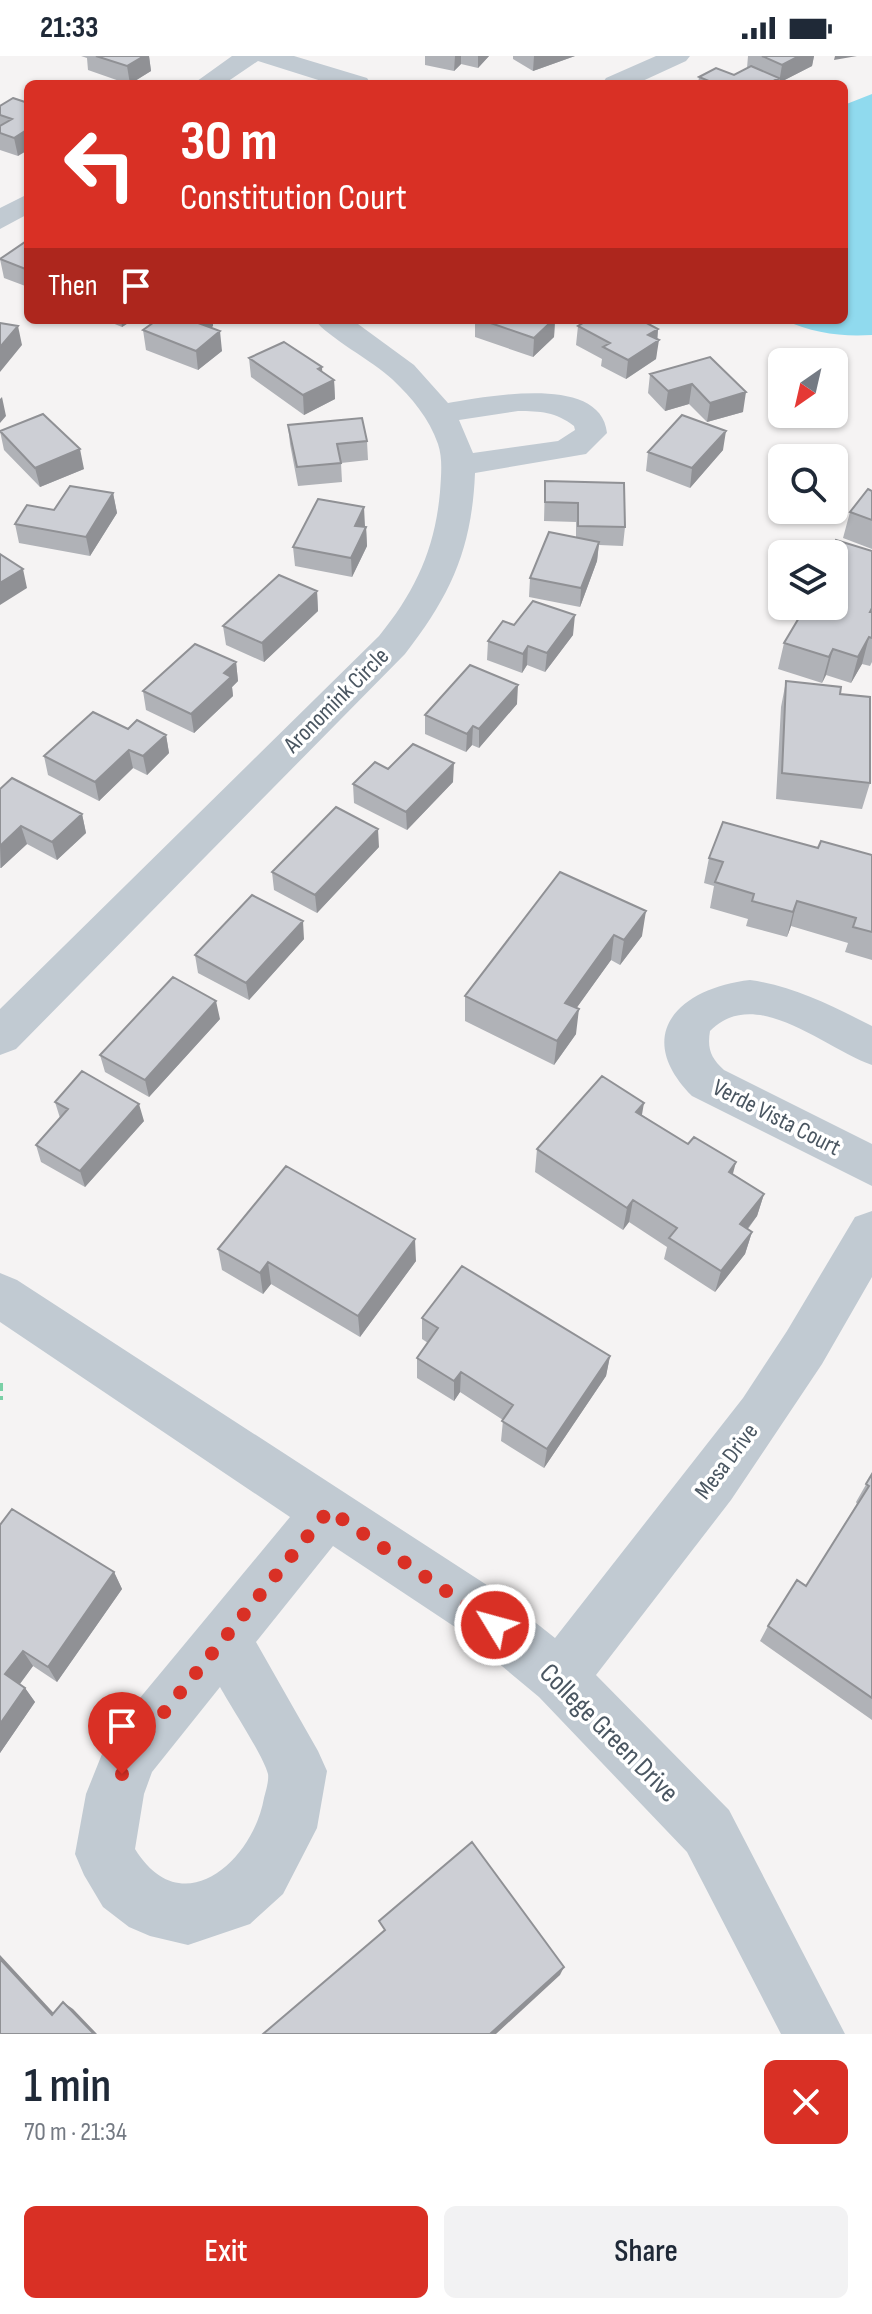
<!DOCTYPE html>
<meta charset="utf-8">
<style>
body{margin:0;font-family:"Sofia Sans Condensed",sans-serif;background:#f2f2f3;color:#1f2937;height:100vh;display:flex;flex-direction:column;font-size:30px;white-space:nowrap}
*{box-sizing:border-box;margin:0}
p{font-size:26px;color:#747a83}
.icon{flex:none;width:44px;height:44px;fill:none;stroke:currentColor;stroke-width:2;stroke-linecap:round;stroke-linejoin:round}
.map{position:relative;height:1978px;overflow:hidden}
.panel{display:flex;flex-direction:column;background:#fff;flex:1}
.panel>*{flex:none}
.hud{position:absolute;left:24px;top:24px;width:824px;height:244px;border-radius:12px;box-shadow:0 2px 6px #0004;background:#d93025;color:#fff;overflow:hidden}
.needle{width:52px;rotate:214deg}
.fabs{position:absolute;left:768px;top:292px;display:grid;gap:16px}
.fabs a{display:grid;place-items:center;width:80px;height:80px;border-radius:12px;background:#fff;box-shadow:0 2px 6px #0004;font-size:40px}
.pin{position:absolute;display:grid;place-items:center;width:68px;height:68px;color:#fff;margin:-82px -34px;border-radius:50% 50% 50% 0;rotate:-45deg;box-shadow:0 0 8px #0007}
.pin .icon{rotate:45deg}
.me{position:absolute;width:88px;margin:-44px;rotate:307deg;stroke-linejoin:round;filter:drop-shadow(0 0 6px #0008)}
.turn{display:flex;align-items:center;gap:28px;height:168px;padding:0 24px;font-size:36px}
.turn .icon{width:104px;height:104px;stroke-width:2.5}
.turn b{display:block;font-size:56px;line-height:68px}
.then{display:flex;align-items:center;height:76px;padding:0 24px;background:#0003;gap:16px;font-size:30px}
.round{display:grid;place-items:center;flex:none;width:84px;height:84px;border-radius:12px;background:#f2f2f3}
.headline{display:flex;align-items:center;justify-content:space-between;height:136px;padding:0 24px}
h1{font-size:48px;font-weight:600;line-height:60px}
.primary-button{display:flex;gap:16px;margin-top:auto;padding:16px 24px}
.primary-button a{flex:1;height:92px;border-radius:12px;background:#d93025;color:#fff;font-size:32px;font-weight:600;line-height:92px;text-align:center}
.primary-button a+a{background:#f2f2f3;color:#1f2937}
.status{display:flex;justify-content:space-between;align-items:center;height:56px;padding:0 40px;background:#fff;direction:ltr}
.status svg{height:22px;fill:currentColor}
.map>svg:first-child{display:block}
</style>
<div class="status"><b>21:33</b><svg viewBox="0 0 49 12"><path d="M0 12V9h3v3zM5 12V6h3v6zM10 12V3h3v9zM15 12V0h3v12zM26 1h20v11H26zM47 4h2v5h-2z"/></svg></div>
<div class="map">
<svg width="872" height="1978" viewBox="0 0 872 1978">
<rect width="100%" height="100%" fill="#f5f3f3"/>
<path fill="#90daee" d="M872 38V279C841 281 813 277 784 264H844V49Z"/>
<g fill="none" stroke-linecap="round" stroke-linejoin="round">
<path stroke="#7ad0a6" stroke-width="6" stroke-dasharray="8 5" stroke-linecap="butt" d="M0 1327V1344"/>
<path fill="#c1cad2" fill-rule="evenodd" d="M232 0H294L367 22 371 28H331L258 5 224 28H193Z
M656 0H690L686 5 636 28H602L606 22Z
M28 138V158L0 173V152Z
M315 264H352L358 268 414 309 448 347C486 341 601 317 607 377L586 398 475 417C472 492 451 539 405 598L16 993 0 999V953L379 580C415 536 435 493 440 436 441 420 443 403 438 388 429 362 412 342 392 323 374 306 326 280 315 264ZM518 355C540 355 556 356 574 370L575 374 558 385 473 397 459 364Z
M750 924C794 930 832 950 872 970V1009C825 993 756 928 710 975 707 993 711 1002 724 1014L872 1088V1130L692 1040C631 978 680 932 750 924Z
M872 1155V1221L822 1308 731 1444 596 1619 729 1754 845 1978H781L687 1796 539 1641 455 1571 333 1490 256 1586 318 1695 327 1715 317 1772 283 1838 250 1868 188 1889 150 1880 129 1871 103 1851 84 1819 75 1798 86 1738 110 1678 290 1461 0 1266V1217L17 1224 493 1533 555 1582 743 1342 787 1275 855 1161ZM220 1631C231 1651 263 1699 268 1718 269 1724 266 1735 264 1742 253 1805 182 1869 135 1793L144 1738 152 1716Z"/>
</g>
<path fill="#b0b2b7" d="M81 0H149L151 15 130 28H128L88 14 87 2Z
M425 0H489L478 12 461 8 454 15 425 9Z
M513 0H575L533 15 513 3Z
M748 0H814L812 10 778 27V28H698L699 21 734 19 747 12Z
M28 47 18 100 0 94V50Z
M28 184V231L4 222 0 203Z
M105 264H133L122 271Z
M475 264H555L554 281 533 301 475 281Z
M213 270 211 272 222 295 198 314 146 294 143 274Z
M578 270 658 273 656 303 626 323 601 310 602 303 576 289Z
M710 301 743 356 707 366 689 348 665 355 648 337 650 318Z
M249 302 322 311V316L334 324 335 343 304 359 251 321Z
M288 369 367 385 368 404 341 407 342 426 298 430 290 388Z
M0 375 84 413 40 431 4 394Z
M723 394 690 432 646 415 648 396Z
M545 425 625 471 623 490 599 489 597 505 580 551 529 541 530 522 576 481V466L544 465Z
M872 435V493L843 482 850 456Z
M113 437 117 457 90 500 19 487 15 468 54 454Z
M366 471 367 490 352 521 295 510 293 491Z
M872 495V606L870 610 862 608 851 627 826 619 822 627 778 613 784 587Z
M317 535 318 555 264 606 226 589 223 570Z
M514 569 573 579 545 616 527 609 522 617 487 604 488 585Z
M236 606 238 625 232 631 233 640 194 677 146 654 143 635Z
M786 625 840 638 870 727 862 753 776 743 781 651Z
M517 648 479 692 472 689 466 696 425 678V659Z
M128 673 166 679 169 697 147 719 133 712 99 745 48 719 44 700Z
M388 713 453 726 407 774 354 747 353 728Z
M0 733 82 758 86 777 57 804 27 788 1 812H0Z
M379 791 317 857 274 834 272 816Z
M818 792 872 799V904L845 896 848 887 791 870 787 881 746 870 748 863 710 852 714 830 704 827 709 802Z
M560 816 642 880 620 909 611 904 576 952V978L554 1009 465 965V940Z
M304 883 249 944 198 917 195 899Z
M220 963 149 1041 105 1016 100 999Z
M55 1046 144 1065 85 1131 41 1106 36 1089 60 1062Z
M642 1059 764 1138 757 1160 748 1173 752 1176 745 1198 715 1236 664 1203 667 1191 629 1166 623 1174 535 1116 537 1093Z
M218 1193 416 1205 360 1281 271 1228 263 1238 222 1214Z
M422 1262 610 1300 606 1320 544 1412 501 1385 503 1364 460 1336 454 1345 417 1322V1302L428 1287 422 1283Z
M872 1418V1664L760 1585 768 1570 806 1530 857 1448 856 1446Z
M0 1469 114 1516 122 1533 57 1626 33 1610 20 1628 25 1632 35 1646 0 1697Z"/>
<path fill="#909195" d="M144 0H149L151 15 130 28 127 10Z
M455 0H461V8L454 15Z
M478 0H489L478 12Z
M534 0H575L533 15Z
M799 0H814L812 10 779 27 782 9Z
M835 0H857L834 4Z
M779 22 778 28H768Z
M28 73V94L18 100 14 82Z
M121 264H133L122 271Z
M195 264H213V270L195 284 193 265Z
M553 264H555L554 281 533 301 534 282Z
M18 270 22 289 0 316V291Z
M658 273 657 286 659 284 656 303 626 323 628 304 648 279Z
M220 275 222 295 198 314 196 295Z
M322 311 323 330 334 324 335 343 304 359 303 339 318 313Z
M692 328 689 348 665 355 668 335Z
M746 336 743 356 707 366 710 347Z
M2 341 6 360 0 367V343Z
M726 375 723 394 690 432 692 412Z
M80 393 84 413 40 431 35 412Z
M113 437 117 457 90 500 86 481Z
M364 451 365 470 356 489 355 470Z
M366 471 367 490 352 521 351 502Z
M599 486 597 505 580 551 581 532Z
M23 513 27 532 0 549V527Z
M317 535 318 555 264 606 262 587Z
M575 559 573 579 545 616 547 597Z
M869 581 862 608 851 627 858 601Z
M528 590 527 609 522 617 523 598Z
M833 593 826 619 822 627 829 601Z
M236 606 238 625 232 631 233 640 194 677 191 658 224 617Z
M518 629 517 648 479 692V673Z
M473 670 472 689 466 696 467 678Z
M166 679 169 697 147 719 143 700Z
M129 694 133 712 99 745 95 726Z
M454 707 453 726 407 774 406 756Z
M82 758 86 777 57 804 52 786Z
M21 770 27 788 1 812 0 790Z
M378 773 379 791 317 857 315 839Z
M797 845 791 870 787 881 793 856Z
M646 855 642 880 620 909 624 884Z
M303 865 304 883 249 944 246 927Z
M614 879 611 904 563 971 565 947Z
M216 945 220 963 149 1041 145 1024Z
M579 953 576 978 554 1009 557 985Z
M644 1047 640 1070 636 1056Z
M139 1048 144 1065 85 1131 80 1115Z
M736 1106 730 1129 729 1116Z
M764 1138 757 1160 734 1190 740 1168Z
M633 1144 629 1166 623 1174 627 1152Z
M752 1176 745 1198 715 1236 721 1215Z
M415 1183 416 1205 360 1281 358 1260Z
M268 1206 271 1228 263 1238 260 1217Z
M610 1300 606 1320 544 1412 547 1393Z
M461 1316 460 1336 454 1345V1325Z
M114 1516 122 1533 57 1626 48 1611Z
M23 1595 33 1610 16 1633 5 1618Z
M25 1632 35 1646 0 1697V1668Z
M0 1899 62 1966 52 1959 0 1903Z
M564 1911 560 1919 496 1978H490Z
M63 1946 73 1953 97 1978H94Z"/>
<path fill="#cdcfd5" stroke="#909195" stroke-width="2" d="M96 0H144L127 10Z
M762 0H799L782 9Z
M751 10 779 22 768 28H716L699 21 716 12 734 19Z
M13 42 28 47V73L14 82 0 77V70L12 63 0 59V50Z
M28 184V214L0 203Z
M157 264H195L193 265 220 275 196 295 143 274Z
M482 264H553L534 282Z
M588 264H641L658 273 648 279 659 284 628 304 603 291 610 287 578 270Z
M0 267 18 270 0 291Z
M284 286 322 311 318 313 334 324 303 339 249 302Z
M710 301 746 336 710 347 692 328 668 335 650 318Z
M43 358 80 393 35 412 0 375Z
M682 359 726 375 692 412 648 396Z
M362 362 367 385 337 388 341 407 297 411 288 369Z
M545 425 624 427 625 471 578 470V447L545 446Z
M70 430 113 437 86 481 15 468 27 449 54 454Z
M868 433 872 435V464L850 456Z
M318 443 364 451 355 470 366 471 351 502 293 491Z
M549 476 599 486 581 532 530 522Z
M836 484 872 495V552L870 556H872V582L869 581 858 601 833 593 829 601 784 587 806 550H834V498H828Z
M0 498 23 513 0 527Z
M279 519 317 535 262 587 223 570Z
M533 545 575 559 547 597 528 590 523 598 488 585 503 565 514 569Z
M195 588 236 606 224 617 231 621 191 658 143 635Z
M470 609 518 629 479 673 473 670 467 678 425 659Z
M786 625 841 631 840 638 870 641V727L782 717Z
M93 656 128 673 137 664 166 679 143 700 129 694 95 726 44 700Z
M413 688 454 707 406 756 353 728 375 706 388 713Z
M12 722 82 758 52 786 21 770 0 790V733Z
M336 751 378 773 315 839 272 816Z
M723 766 818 792 821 785 872 799V876L853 871 856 862 797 845 793 856 752 845 754 838 715 826 723 806 709 802Z
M560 816 646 855 624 884 614 879 565 947 579 953 557 985 465 940Z
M252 839 303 865 246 927 195 899Z
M173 921 216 945 145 1024 100 999Z
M82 1015 139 1048 80 1115 36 1089 68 1053 55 1046Z
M602 1020 644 1047 636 1056 688 1088 694 1081 736 1106 729 1116 764 1138 740 1168 752 1176 721 1215 669 1182 677 1172 633 1144 627 1152 537 1093Z
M286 1110 415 1183 358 1260 268 1206 260 1217 218 1193Z
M462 1210 610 1300 547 1393 502 1365 513 1349 461 1316 454 1325 417 1302 438 1272 422 1262Z
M872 1418V1642L768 1570 797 1524 806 1530 869 1430 866 1428Z
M12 1453 114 1516 48 1611 23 1595 5 1618 25 1632 0 1668V1469Z
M472 1786 564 1911 490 1978H263L385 1874 379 1865Z
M0 1903 52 1959 63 1946 94 1978H0Z"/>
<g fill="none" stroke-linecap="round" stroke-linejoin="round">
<path stroke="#d93025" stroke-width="14" stroke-dasharray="0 25.2" d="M122 1718 130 1698 329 1454 495 1569"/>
</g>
<g text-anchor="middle" stroke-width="7" stroke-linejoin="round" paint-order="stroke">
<g font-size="24" fill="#4a5661" stroke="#fff">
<text transform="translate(336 644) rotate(-45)" y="8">Aronomink Circle</text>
<text transform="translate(777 1061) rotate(27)" y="8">Verde Vista Court</text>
<text transform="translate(726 1405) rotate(-53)" y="8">Mesa Drive</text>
</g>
<g font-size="28" fill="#4a5661" stroke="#fff">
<text transform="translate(610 1676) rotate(45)" y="10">College Green Drive</text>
</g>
</g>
</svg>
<div class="fabs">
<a><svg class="needle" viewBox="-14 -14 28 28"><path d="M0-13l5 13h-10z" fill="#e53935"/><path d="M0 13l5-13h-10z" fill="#747a83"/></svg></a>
<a><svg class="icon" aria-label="search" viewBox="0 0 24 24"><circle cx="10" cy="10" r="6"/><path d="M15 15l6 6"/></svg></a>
<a><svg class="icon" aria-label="layers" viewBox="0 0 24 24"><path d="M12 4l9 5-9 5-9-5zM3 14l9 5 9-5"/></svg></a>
</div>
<div class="pin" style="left:122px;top:1718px;background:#d93025"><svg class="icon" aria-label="arrive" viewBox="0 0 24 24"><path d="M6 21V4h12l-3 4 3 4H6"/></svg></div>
<svg class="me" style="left:495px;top:1569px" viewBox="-20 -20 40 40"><circle r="17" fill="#d93025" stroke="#fff" stroke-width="3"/><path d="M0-11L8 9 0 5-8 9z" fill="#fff"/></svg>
<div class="hud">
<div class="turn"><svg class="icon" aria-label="left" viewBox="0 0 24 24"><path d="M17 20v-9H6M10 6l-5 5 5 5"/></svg><div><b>30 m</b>Constitution Court</div></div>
<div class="then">Then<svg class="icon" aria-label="arrive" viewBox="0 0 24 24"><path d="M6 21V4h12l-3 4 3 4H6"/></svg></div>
</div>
</div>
<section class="panel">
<div class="headline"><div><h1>1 min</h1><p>70 m · 21:34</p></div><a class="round" style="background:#d93025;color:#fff"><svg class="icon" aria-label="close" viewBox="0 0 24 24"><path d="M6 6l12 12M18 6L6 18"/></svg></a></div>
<div class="primary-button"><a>Exit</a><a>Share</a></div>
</section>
